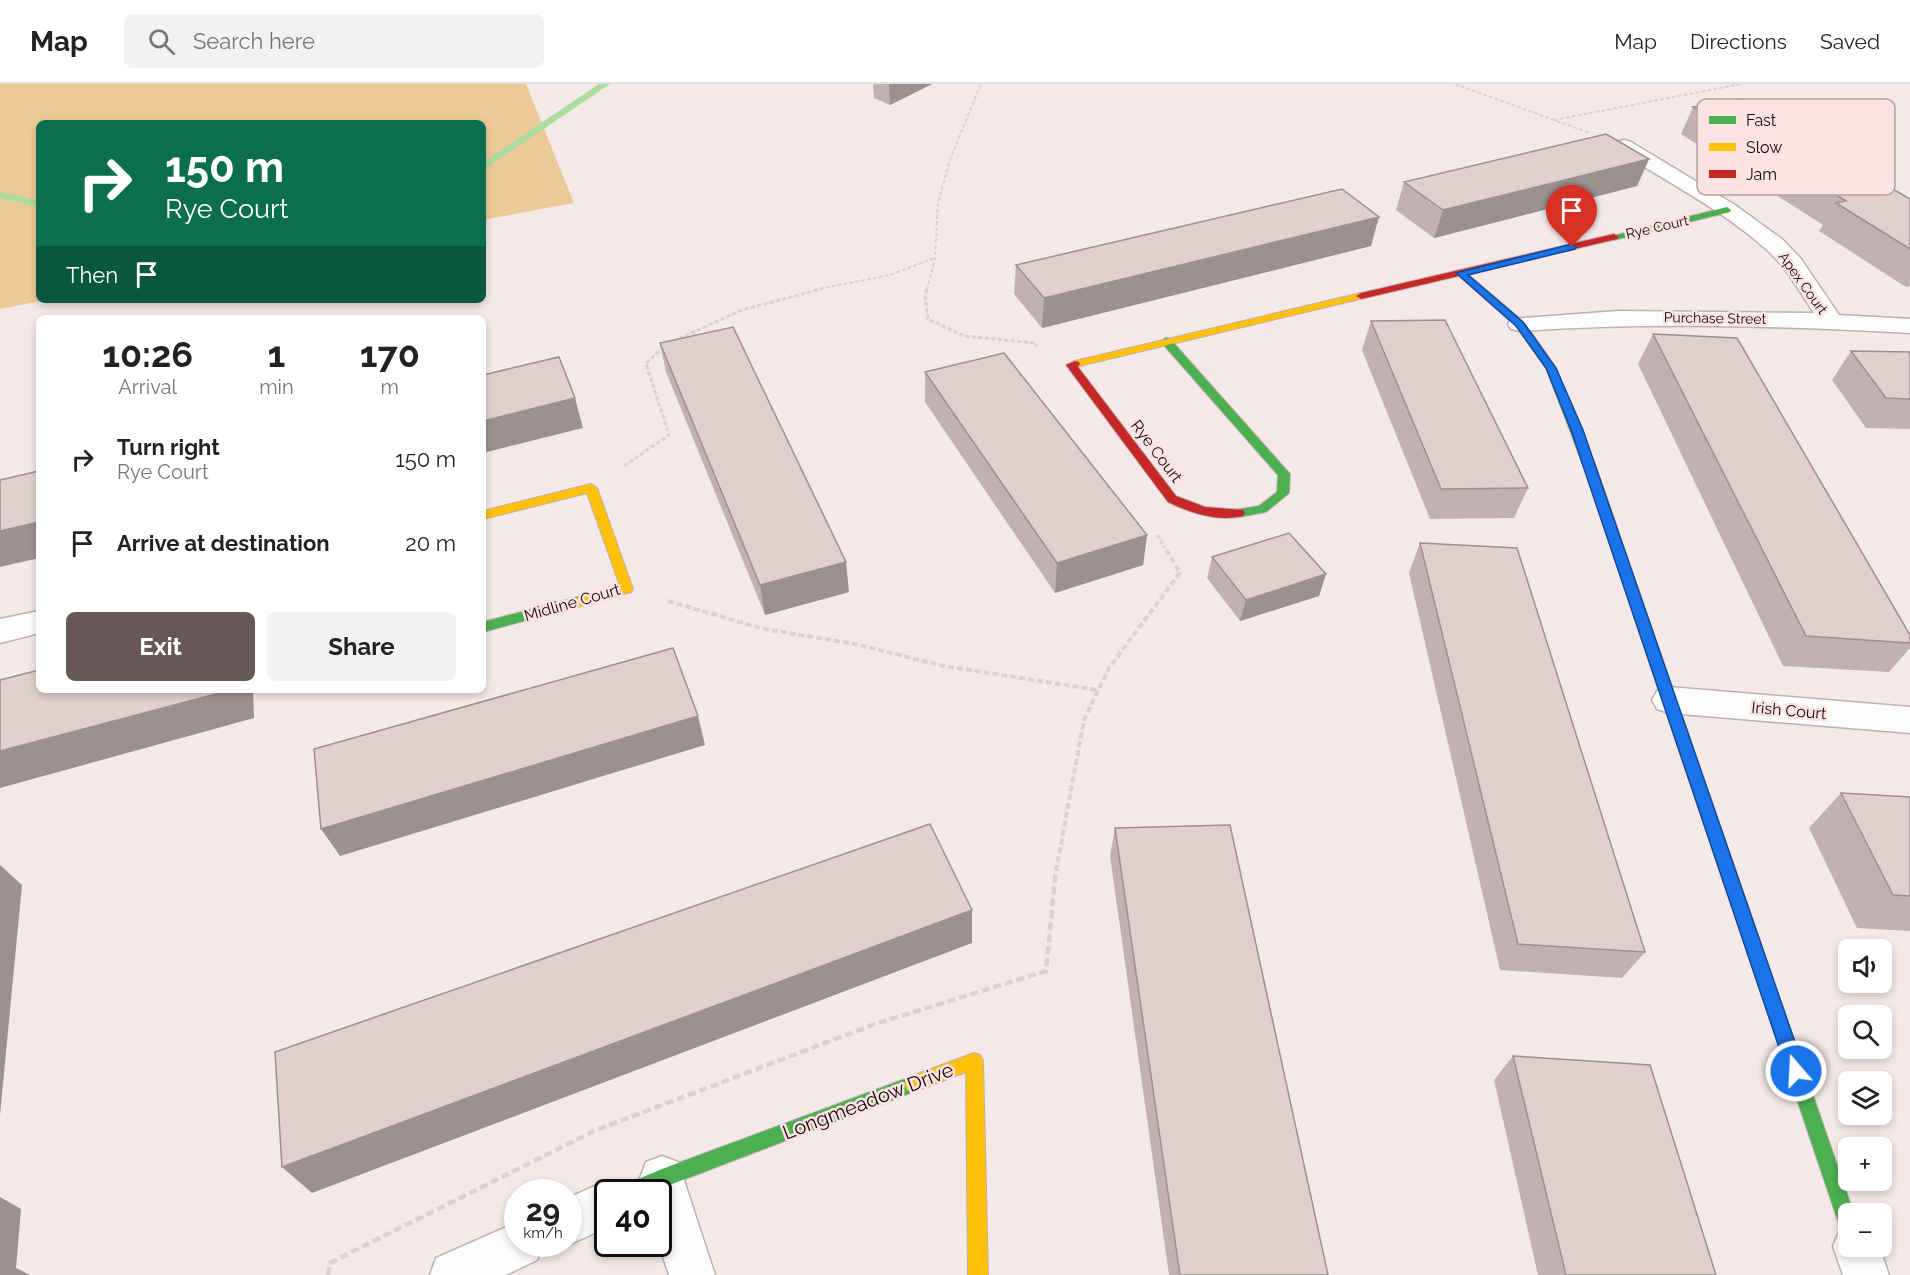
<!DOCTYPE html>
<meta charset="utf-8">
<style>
body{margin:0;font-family:Raleway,sans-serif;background:#f2f2f2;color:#222;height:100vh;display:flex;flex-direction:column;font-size:22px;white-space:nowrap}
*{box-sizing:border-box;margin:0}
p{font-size:20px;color:#767676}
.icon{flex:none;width:33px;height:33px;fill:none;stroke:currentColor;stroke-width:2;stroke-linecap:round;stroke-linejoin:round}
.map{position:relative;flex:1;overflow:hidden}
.side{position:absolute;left:36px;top:231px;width:450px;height:378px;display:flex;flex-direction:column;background:#fff;border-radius:9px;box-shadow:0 3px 9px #0003}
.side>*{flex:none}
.banner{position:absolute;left:36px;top:36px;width:450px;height:183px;border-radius:9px;box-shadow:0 3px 9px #0003;background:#0b6e4f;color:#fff;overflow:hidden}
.tools{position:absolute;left:1838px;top:855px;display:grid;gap:12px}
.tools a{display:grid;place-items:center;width:54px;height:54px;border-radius:9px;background:#fff;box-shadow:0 3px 9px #0003;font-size:30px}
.speed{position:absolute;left:504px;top:1095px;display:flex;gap:12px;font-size:30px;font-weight:700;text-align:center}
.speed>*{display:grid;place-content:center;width:78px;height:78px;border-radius:50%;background:#fff;box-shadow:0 3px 9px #0003;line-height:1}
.speed small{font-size:15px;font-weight:400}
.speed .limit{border:3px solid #111;border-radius:9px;background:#fff;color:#111}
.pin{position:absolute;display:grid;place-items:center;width:51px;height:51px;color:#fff;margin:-62px -26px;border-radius:50% 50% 50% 0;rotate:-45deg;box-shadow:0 0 6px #0007}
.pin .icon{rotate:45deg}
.me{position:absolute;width:66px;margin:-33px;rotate:341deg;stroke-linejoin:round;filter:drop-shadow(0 0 4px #0008)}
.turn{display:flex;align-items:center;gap:21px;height:126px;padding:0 30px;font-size:27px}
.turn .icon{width:78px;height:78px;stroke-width:2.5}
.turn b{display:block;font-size:42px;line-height:51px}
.then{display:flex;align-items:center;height:57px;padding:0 30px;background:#0003;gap:12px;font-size:22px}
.eta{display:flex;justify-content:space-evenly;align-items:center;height:102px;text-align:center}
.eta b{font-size:36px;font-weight:700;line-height:42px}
.cta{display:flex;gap:12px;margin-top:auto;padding:12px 30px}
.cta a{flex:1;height:69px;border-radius:9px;background:#675757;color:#fff;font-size:24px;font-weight:700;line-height:69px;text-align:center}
.cta a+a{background:#f2f2f2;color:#222}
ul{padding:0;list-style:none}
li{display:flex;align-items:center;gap:18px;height:84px;padding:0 30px}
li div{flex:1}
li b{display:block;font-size:22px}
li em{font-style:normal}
header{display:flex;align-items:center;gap:36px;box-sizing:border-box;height:84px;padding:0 30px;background:#fff;border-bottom:2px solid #e0e0e0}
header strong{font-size:28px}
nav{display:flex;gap:33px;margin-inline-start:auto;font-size:21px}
.search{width:420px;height:54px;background:#f2f2f2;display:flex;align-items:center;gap:15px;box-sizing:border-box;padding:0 21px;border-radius:9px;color:#767676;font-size:22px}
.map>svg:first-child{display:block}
</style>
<header>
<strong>Map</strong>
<div class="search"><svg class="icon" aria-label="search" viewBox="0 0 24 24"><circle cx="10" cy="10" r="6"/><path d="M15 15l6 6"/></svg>Search here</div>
<nav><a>Map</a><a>Directions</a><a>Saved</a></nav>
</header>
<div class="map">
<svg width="1910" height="1191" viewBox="0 0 1910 1191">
<rect width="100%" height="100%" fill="#f4e8e8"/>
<path fill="#ecca97" d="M0 0H526L574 119 483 136V39H39V216H46L0 225Z"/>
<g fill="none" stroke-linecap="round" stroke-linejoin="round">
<path fill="#abde9e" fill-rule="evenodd" d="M599 0H610L483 86V78Z
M0 108 39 117V123L0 114Z"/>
<g stroke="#bfb0b0" stroke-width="3">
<path id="street" d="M1624 56 1631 58 1735 121 1783 156 1801 175 1839 231 1910 235V249C1780 242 1650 238 1520 247L1511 245 1508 240 1511 235 1618 227 1814 229C1800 208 1787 184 1767 166 1723 126 1667 98 1617 66L1614 62 1617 58Z
M39 527V549L0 559V535Z
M1669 603 1910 623V649L1669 629 1657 625 1652 616 1657 607Z
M662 1072 678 1078 715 1191H669L658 1157V1108H644L640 1094 646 1078Z
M608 1096 624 1103 626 1108H608V1143L568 1161 565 1160H568V1114Z
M518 1138V1160H544L537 1176 506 1191H430L436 1174Z
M1848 1142V1162H1879L1889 1191H1843L1833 1162 1840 1146Z"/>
</g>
<g stroke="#bfb0b0" stroke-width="2">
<path id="fast" d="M1727 123 1731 126 1730 128 1614 156 1609 153Z
M1458 187H1464L1524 238 1556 284 1597 386 1595 389H1587L1585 386 1546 284 1516 242 1458 191Z
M1166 254 1170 255 1290 390 1289 409 1266 428 1239 433 1233 429 1235 426 1259 422 1277 408 1278 391 1162 259 1161 257Z
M578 513 584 518 583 521 483 548V538Z
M1735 801 1740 803 1743 808 1854 1130H1848V1149L1841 1147 1839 1140 1727 808 1730 803Z
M913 992 919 994 922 1000 919 1006 913 1008 651 1108H622L624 1101 662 1085Z"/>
</g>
<g stroke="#bfb0b0" stroke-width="2">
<path id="slow" d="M1361 209 1364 210V214L1075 283 1070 280 1075 277Z
M1591 382 1597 386 1743 808 1740 813 1735 815 1730 813 1727 808 1585 386Z
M591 400 597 404 633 505 631 508 578 523 572 518 573 515 620 502 587 409 483 435V427Z
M974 969 980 971 983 977 988 1191H968L966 988 913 1008 907 1006 904 1000 907 994Z"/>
</g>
<g stroke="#bfb0b0" stroke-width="2">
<path id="jam" d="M1614 150 1619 153 1617 155 1361 215 1356 212 1361 209Z
M1075 277 1079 278 1080 280 1078 283 1176 412 1205 423 1243 426 1245 429 1243 432C1217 438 1191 429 1168 418L1066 281Z"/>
</g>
<path stroke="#d6d3d3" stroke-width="2" stroke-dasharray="4 2" stroke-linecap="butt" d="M1455 0 1590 49
M1554 36 1741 0
M814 206 890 191 935 174
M927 206 935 174 938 118 951 73 981 0"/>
<path stroke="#d6d3d3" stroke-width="3" stroke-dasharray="4.5 2" stroke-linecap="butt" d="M927 205 925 212 928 235 964 252 1035 259 1037 263
M673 257 742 226 821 205
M624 382 669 351 646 280 664 262
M1157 451 1165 464"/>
<path stroke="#d6d3d3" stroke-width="4" stroke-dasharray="6 3" stroke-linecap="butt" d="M668 517 764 545 855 560 944 582 1098 606
M1056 787 1084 636 1109 584 1180 489 1164 462"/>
<path stroke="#d6d3d3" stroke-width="4.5" stroke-dasharray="8 4" stroke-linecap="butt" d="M328 1191 330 1179 594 1047 875 940 1046 887 1056 785"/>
<use href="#street" fill="#fdfcfc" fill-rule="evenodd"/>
<use href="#fast" fill="#4caf50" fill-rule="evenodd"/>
<use href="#slow" fill="#ffc107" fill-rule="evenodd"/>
<use href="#jam" fill="#c62828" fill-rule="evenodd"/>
</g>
<path fill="#c0b2b0" d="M873 0H932L890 21 874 14Z
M1693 23 1910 115V202L1906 203 1819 147 1823 141 1681 50Z
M1649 75 1637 102 1434 154 1396 126 1404 98Z
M1371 162 1042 244 1014 210 1016 181Z
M1371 237 1528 404 1514 434 1430 435 1362 266Z
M1653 250 1910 551V564L1889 588 1783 582 1638 280Z
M660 259 849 508 765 531 666 288Z
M1851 267 1910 268V345L1866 344 1832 296Z
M925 288 1147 451 1143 481 1055 509 925 318Z
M1420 459 1645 868 1622 894 1500 886 1409 489Z
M1212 473 1326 490 1319 512 1240 537 1207 494Z
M1841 709 1910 713V847L1857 844 1809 744Z
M1115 744 1328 1191H1169L1110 772Z
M1513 972 1716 1191H1538L1494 996Z"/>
<path fill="#9c9190" d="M889 0H932L890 21Z
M1649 75 1637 102 1434 154 1443 126Z
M1379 133 1371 162 1042 244 1044 214Z
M575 314 583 344 483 369V337Z
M39 438V474L0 483V447Z
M1147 451 1143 481 1055 509 1057 479Z
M846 478 849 508 765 531 760 501Z
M1326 490 1319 512 1240 537 1246 516Z
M231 606H253L254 634 0 704V667Z
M698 632 705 661 340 772 321 745Z
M0 781 22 801 0 1031Z
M972 826V859L312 1109 282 1083Z
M0 1113 21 1125 16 1184 30 1191H0Z"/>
<path fill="#dfcfcd" stroke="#9c9190" stroke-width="1.5" d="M1741 15 1910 115V165L1836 119 1846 117 1693 23Z
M1606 50 1649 75 1443 126 1404 98Z
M1342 105 1379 133 1044 214 1016 181Z
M1445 236 1528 404 1441 405 1371 237Z
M733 243 846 478 760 501 660 259Z
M1653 250 1737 254 1910 551V559L1806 552Z
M1851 267 1910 268V315L1886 314Z
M1004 269 1147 451 1057 479 925 288Z
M559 273 575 314 483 337V291Z
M39 387V438L0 447V396Z
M1289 449 1326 490 1246 516 1212 473Z
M1420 459 1517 464 1645 868 1518 860Z
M673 564 698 632 321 745 314 665Z
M39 586V606H231L0 667V596Z
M1841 709 1910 713V812L1893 811Z
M930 740 972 826 282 1083 275 968Z
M1230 741 1328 1191H1180L1115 744Z
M1513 972 1650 981 1716 1191H1566Z"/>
<path fill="#1a73e8" stroke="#114b97" stroke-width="1.5" d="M1572 160 1576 163 1575 165 1468 191 1523 238 1556 284 1583 346 1805 987 1802 993 1796 995 1790 993 1787 987 1571 346 1546 284 1516 242 1456 189Z"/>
<g text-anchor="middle" stroke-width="5" stroke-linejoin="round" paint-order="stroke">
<g font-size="14" fill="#1b0909" stroke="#fae3e2">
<text transform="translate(1657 143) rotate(-13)" y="5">Rye Court</text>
<text transform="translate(1803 199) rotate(54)" y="5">Apex Court</text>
<text transform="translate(1715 234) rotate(1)" y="5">Purchase Street</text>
</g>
<g font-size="16" fill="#1b0909" stroke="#fae3e2">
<text transform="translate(1157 367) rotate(53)" y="6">Rye Court</text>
<text transform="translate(572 518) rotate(-16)" y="6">Midline Court</text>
<text transform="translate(1789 626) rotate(5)" y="6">Irish Court</text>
</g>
<g font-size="20" fill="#1b0909" stroke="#fae3e2">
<text transform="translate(868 1017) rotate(-21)" y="7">Longmeadow Drive</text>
</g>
</g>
<rect x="1697" y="15" width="198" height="96" rx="9" fill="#fae3e2" stroke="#b7a2a1" stroke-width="1.5"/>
<rect x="1709" y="32" width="27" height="8" fill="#4caf50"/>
<rect x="1709" y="59" width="27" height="8" fill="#ffc107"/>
<rect x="1709" y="86" width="27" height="8" fill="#c62828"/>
<g font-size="16" fill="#1b0909">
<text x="1746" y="42">Fast</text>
<text x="1746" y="69">Slow</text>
<text x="1746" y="96">Jam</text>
</g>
</svg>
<div class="tools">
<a><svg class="icon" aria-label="sound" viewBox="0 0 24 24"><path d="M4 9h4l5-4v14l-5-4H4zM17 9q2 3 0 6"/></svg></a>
<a><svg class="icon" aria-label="search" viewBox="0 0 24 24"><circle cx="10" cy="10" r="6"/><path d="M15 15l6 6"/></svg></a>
<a><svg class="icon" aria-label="layers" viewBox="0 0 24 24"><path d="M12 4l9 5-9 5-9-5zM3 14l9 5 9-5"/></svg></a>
<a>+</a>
<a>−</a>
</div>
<div class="speed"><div>29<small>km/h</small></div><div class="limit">40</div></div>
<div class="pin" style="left:1572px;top:163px;background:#d93025"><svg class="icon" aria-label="arrive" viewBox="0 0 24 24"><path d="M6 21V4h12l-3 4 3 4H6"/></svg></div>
<svg class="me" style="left:1796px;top:987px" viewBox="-20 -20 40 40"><circle r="17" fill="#1a73e8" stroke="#fff" stroke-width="3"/><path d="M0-11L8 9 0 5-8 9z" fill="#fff"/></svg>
<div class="banner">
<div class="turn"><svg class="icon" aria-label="right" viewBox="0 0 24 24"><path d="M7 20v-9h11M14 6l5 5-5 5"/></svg><div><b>150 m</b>Rye Court</div></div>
<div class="then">Then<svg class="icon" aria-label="arrive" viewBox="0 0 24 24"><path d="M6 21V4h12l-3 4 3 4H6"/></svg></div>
</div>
<section class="side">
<div class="eta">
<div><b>10:26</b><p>Arrival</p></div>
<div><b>1</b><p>min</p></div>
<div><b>170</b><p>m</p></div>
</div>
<ul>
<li><svg class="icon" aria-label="right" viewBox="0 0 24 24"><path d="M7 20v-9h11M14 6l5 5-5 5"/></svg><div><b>Turn right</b><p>Rye Court</p></div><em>150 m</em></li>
<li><svg class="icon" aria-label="arrive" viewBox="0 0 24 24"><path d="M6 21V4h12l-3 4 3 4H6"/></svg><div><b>Arrive at destination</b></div><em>20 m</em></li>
</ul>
<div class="cta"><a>Exit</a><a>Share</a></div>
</section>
</div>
